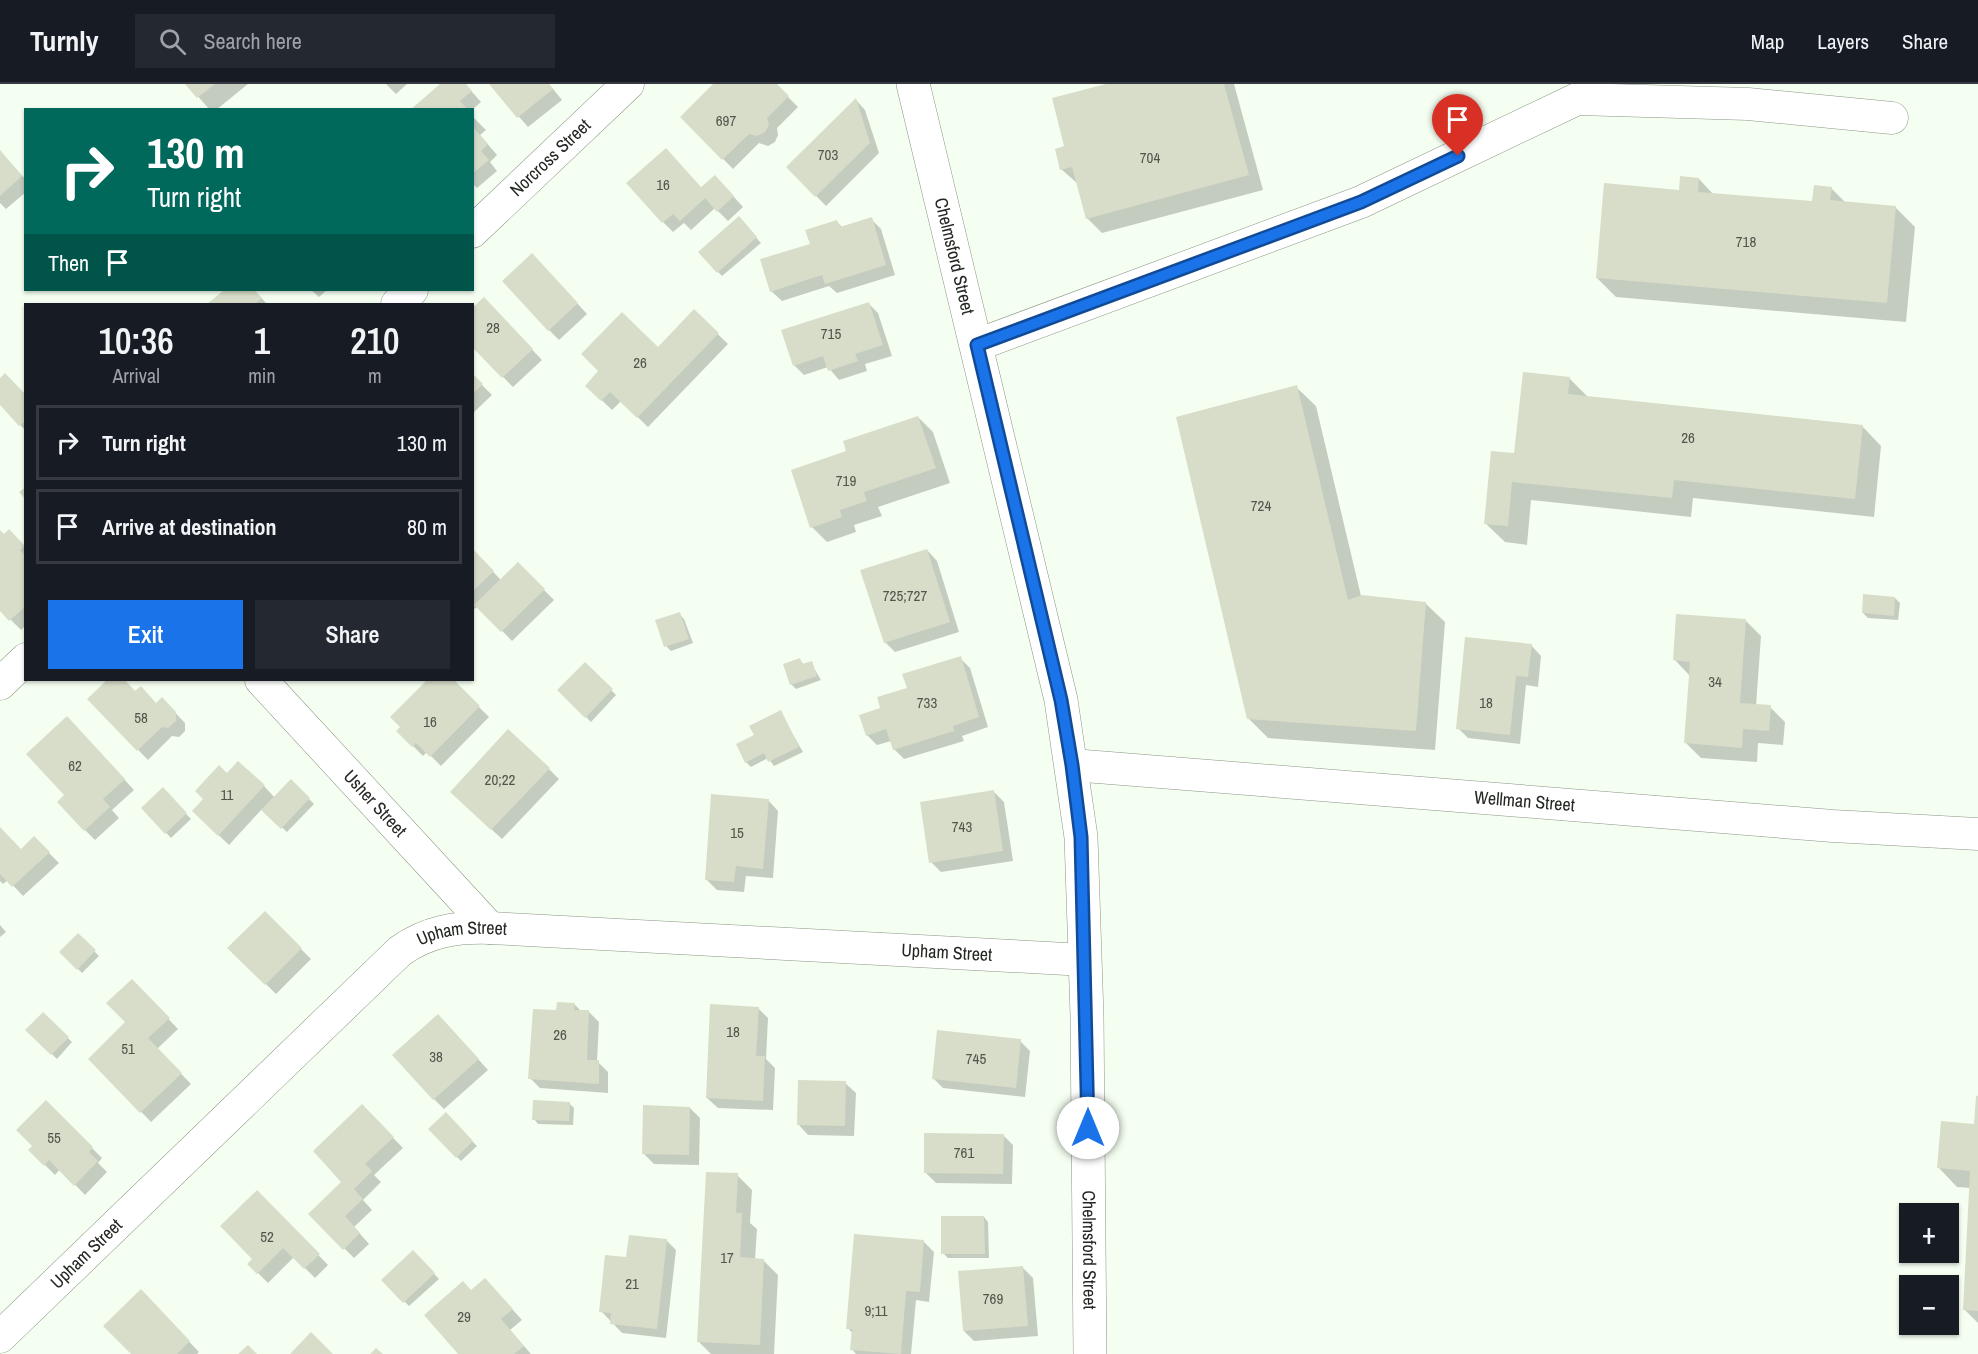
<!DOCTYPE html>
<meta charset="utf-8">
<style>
body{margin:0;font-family:"Archivo Narrow",sans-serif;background:#242831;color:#f1f3f6;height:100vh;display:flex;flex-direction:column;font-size:22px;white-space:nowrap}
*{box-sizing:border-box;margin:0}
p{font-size:20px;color:#9ea1a6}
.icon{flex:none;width:33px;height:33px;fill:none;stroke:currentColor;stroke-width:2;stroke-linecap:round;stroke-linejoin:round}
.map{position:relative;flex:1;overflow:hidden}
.sheet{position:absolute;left:24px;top:219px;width:450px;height:378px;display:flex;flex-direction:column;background:#171b24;border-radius:0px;box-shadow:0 2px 4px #0004}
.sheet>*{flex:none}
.guide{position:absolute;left:24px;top:24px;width:450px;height:183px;border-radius:0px;box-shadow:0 2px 4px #0004;background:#00695c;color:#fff;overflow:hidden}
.tools{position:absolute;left:1899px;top:1119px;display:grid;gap:12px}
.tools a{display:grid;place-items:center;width:60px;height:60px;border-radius:0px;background:#171b24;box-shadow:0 2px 4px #0004;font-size:30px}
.pin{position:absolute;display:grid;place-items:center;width:51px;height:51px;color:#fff;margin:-62px -26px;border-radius:50% 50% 50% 0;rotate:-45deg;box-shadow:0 0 6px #0007}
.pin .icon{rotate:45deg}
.me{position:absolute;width:66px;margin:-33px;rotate:0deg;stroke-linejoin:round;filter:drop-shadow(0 0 4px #0008)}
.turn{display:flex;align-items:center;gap:21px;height:126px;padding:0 24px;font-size:27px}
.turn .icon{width:78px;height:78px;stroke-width:2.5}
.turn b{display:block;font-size:42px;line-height:51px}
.then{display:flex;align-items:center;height:57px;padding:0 24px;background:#0003;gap:12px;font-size:22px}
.eta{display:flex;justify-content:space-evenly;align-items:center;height:102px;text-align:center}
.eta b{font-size:36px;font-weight:600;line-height:42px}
.primary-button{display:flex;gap:12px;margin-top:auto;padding:12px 24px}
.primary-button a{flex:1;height:69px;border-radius:0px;background:#1a73e8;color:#fff;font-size:24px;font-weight:600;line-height:69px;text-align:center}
.primary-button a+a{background:#242831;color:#f1f3f6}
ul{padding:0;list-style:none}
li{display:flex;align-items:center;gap:18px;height:75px;margin:0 12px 9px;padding:0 12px;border:3px solid #363941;border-radius:0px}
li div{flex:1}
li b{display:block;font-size:22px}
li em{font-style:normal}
header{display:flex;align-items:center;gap:36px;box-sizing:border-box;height:84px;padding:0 30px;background:#171b24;border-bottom:2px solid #363941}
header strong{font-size:28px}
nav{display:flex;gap:33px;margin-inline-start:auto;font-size:21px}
.search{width:420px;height:54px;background:#242831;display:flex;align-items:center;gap:15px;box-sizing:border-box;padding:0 21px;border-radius:0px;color:#9ea1a6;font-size:22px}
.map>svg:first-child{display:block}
</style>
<header>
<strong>Turnly</strong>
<div class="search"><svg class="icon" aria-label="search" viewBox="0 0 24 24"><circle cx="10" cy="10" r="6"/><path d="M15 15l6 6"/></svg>Search here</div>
<nav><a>Map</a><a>Layers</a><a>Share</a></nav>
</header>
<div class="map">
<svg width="1978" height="1270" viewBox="0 0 1978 1270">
<rect width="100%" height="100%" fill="#f5fff1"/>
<path fill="#0003" d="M187 0H248L216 26H210Z
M386 0H407L396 10Z
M442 0H465L481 18 472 26H412Z
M490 0H549L562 16 528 43Z
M715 0H775L798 23 777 44 778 51 775 58 768 62 759 59 733 85 682 33Z
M1112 0H1234L1263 106 1102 149 1087 134 1078 100 1061 85 1066 63Z
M856 16 865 26 879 69 826 122 788 83Z
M472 32 486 46 480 51 497 71 490 78 497 87 477 104 472 99Z
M0 67 26 96V108L6 125 0 119Z
M1699 95 1714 111 1814 119 1831 104 1846 119 1895 123 1915 143 1906 238 1616 213 1597 194 1681 107Z
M725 103 743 123 728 137 715 124 691 146 684 139 673 148 663 138 701 105Z
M871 135 881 145 895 191 837 209 829 202 782 217 771 207 811 161 837 138 843 144Z
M743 139 761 159 722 192 700 169Z
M542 181 587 230 559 256 549 246Z
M226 206H254L267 220H209Z
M311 206H327L319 213Z
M484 215 542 276 513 303 472 261Z
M868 219 878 229 892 272 865 280 867 287 839 296 828 283 804 291 794 281Z
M694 227 728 260 648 343 621 317 612 326 587 302 600 287 658 265Z
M472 291 492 311 472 330Z
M1569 294 1589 314 1862 342 1881 362 1874 433 1693 414 1691 433 1531 416 1527 461 1505 458 1485 439 1515 370Z
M0 296 26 313 25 346 0 319Z
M1296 303 1316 322 1361 512 1425 519 1445 538 1435 666 1268 654 1249 635Z
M918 333 933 348 950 399 878 423 882 432 854 441 856 448 827 458 812 443 848 368Z
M0 447 5 452 9 447 26 464V541L21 546 0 525Z
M472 466 501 496 518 480 554 516 512 557 478 522 472 527Z
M927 466 937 477 959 548 895 568 885 558Z
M1895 514 1900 519 1898 536 1868 534 1863 529Z
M679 530 684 535 693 559 671 567 666 562Z
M1746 537 1761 552 1756 622 1770 623 1785 638 1783 661 1758 659 1757 678 1701 674 1686 659 1690 592 1675 576Z
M1531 561 1541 572 1538 603 1526 601 1520 660 1468 654 1458 644Z
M960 574 970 584 988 643 962 652 964 657 904 675 894 665 891 657 877 661 867 651 882 625 908 605Z
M800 576 804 581 811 579 821 596 796 605 791 600Z
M585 580 616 611 591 638 559 606Z
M110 596H123L136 609 157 620 162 615 185 639V647L179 653 172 652 148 676 89 615Z
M429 596H452L489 633 441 682 427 668 423 672 398 647 402 643 392 633Z
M780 628 803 668 774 682 768 674 751 683 746 678 756 652Z
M77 644 134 706 112 726 119 734 95 756 85 746 66 712Z
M549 685 559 695 502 755 462 718Z
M227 691 264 702 275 714 291 697 314 720 287 748 262 725 229 761 204 737Z
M162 705 191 735 171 754 143 724Z
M994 708 1004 718 1013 777 941 788 931 778Z
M768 716 778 727 773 794 746 792 744 808 717 806 707 796Z
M0 744 21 767 34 754 59 779 23 812 8 796 3 800 0 797Z
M265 829 311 875 276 910 229 864Z
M0 841 6 848 0 853Z
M78 851 99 872 82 889 61 868Z
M132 897 178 945 157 965 191 1000 151 1038 90 975 127 938Z
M574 920 582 928H589L599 938 597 977 608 988V1009L540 1004 530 994 558 927Z
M758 924 768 934 766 975 775 984 773 1026 718 1024 707 1014Z
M43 930 72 958 57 975 27 946Z
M448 942 488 986 444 1025 434 1015Z
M1020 957 1030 967 1025 1013 943 1004 933 994Z
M845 999 856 1009 854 1052 808 1051 798 1040Z
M1978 1010V1239L1964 1225 1971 1104 1957 1103 1938 1083 1975 1042Z
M46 1018 102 1074 98 1079 107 1088 85 1111 60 1085 55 1091 30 1066 34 1062Z
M569 1019 574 1024 573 1041 538 1040 534 1035Z
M362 1022 403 1064 374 1091 381 1098 363 1116 372 1126 354 1143 369 1160 354 1174 310 1130 343 1098Z
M690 1024 700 1034 699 1081 654 1080 644 1070Z
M446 1031 477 1062 461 1077 430 1045Z
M1003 1051 1013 1061 1012 1100 936 1099 925 1088Z
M737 1091 752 1106 750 1139 757 1145 755 1176H763L778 1191 774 1270H711L698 1257Z
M257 1108 328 1181 315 1194 294 1173 268 1199 249 1180 254 1175Z
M984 1133 988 1138 989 1174H948L943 1169Z
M666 1156 676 1166 666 1254 622 1249 601 1227 627 1175Z
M924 1158 934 1168 929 1218 916 1216 911 1270H856L852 1265 853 1250 848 1244Z
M413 1168 439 1195 409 1222 383 1196Z
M1023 1184 1033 1194 1038 1252 974 1257 964 1247Z
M495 1206 522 1236 510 1246 531 1270H460L472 1208Z
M141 1207 199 1268 197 1270H133Z"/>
<path fill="#d8ddc9" d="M185 0H215L197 14Z
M440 0H466L472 7 460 17 468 26H410Z
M489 0H549L553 5 517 34Z
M713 0H777L789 12 767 34 769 41 765 48 757 52 749 50 722 76 680 33Z
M1106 0H1224L1249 91 1086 135 1072 83 1060 86 1055 65 1064 62 1052 14Z
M856 14 870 59 815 113 786 83Z
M472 42 488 60 481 67 489 76 472 90Z
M666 64 701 103 715 91 734 112 717 128 705 114 680 137 673 130 662 139 626 99Z
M0 66 22 92 0 112Z
M1680 92 1699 94 1698 108 1812 117 1814 101 1832 103 1830 116 1896 122 1887 219 1596 194 1604 99 1679 106Z
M739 132 757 153 717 189 698 168Z
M872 133 886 181 825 200 822 191 770 208 760 175 810 160 805 146 837 136 840 143Z
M532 169 578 219 548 247 502 197Z
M224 206H254L262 214 255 220H207Z
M484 213 533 265 502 294 472 263V224Z
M869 218 883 261 855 270 858 277 828 287 823 272 793 282 781 246Z
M694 225 719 249 637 334 610 308 601 317 585 302 598 287 581 270 622 228 658 263Z
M1523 288 1570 293 1568 310 1863 341 1855 415 1674 396 1672 414 1512 398 1508 442 1484 440 1491 367 1514 369Z
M5 289 26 311V337L19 342 0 321V294Z
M472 289 483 300 472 310Z
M1297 301 1348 516 1362 511 1426 518 1416 647 1247 635 1176 333Z
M918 332 936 384 864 408 867 417 840 426 842 433 810 444 791 386 846 367 843 357Z
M26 403V416L19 408Z
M9 445 25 462 20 466 26 472V522L9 537 0 527V446L4 450Z
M472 464 494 487 472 508Z
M927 465 950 538 884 559 860 486Z
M518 478 545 505 501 548 474 521Z
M1863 510 1895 513 1894 532 1862 529Z
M680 528 689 555 664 563 655 536Z
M1676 530 1746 535 1740 619 1771 621 1769 647 1743 645 1742 664 1684 659 1690 578 1673 576Z
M1465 553 1532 560 1528 593 1516 592 1510 651 1456 645Z
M961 572 979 633 953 642 954 647 893 666 886 645 866 652 859 631 880 624 877 613 907 604 902 590Z
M800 574 802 580 812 577 817 592 790 601 783 580Z
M585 578 613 605 585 634 557 606Z
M107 596H125L135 607 141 602 156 619 162 613 176 628V637L168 644 162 643 137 667 87 615Z
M427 596H454L480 622 430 673 416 659 412 663 396 647 400 643 390 633Z
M781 626 799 663 768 678 764 669 745 679 736 660 754 651 749 642Z
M67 632 125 695 103 715 110 723 84 747 57 718 64 711 26 670Z
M508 645 550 684 491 746 450 708Z
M238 677 265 701 218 752 192 727 203 715 195 707 219 681 227 689Z
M291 695 310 714 281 745 261 726Z
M163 703 187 729 165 750 141 724Z
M994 706 1003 767 929 779 920 718Z
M711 710 769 715 763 785 736 782 734 798 705 796Z
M0 743 21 765 34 752 50 768 12 803 0 790Z
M265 827 302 864 265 901 227 864Z
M78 849 96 866 77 886 59 868Z
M132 895 170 934 148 954 182 989 140 1029 88 975 125 938 106 919Z
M557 918 575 919 574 926H589L587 976H599V1000L528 995 533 925 556 926Z
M710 920 759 923 756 972H765L763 1017 706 1014Z
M43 928 69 953 51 971 25 946Z
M438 930 479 975 433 1016 392 971Z
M937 946 1021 955 1016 1004 932 995Z
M798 996 846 997 845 1042 797 1041Z
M1976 1012H1978V1227L1963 1226 1970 1087 1937 1084 1941 1037 1974 1040Z
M46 1016 93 1063 89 1068 98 1077 74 1102 49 1076 44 1082 28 1066 32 1062 16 1046Z
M533 1016 570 1018 569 1037 532 1036Z
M362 1020 394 1053 365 1080 372 1087 354 1105 363 1115 345 1132 360 1149 343 1166 308 1130 341 1098 313 1067Z
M643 1021 690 1023 689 1071 642 1070Z
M446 1028 473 1057 456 1074 428 1045Z
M924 1049 1004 1050 1003 1090 924 1089Z
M706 1088 738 1089 736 1129H742L740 1173 764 1175 760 1261 697 1258Z
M257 1106 320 1170 304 1185 283 1164 257 1190 247 1180 252 1175 220 1142Z
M941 1132H984L985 1170H941Z
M854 1150 924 1156 920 1208 906 1207 901 1270 850 1266 852 1245H846Z
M629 1151 667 1155 657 1245 610 1240 611 1229 599 1228 605 1171 626 1173Z
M413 1166 435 1189 403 1219 381 1196Z
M1023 1182 1028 1242 963 1247 958 1187Z
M485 1194 513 1225 501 1235 524 1262 514 1270H458L424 1231 463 1197 471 1206Z
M141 1205 190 1257 177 1270H131L103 1242Z
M311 1248 333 1270H290Z
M248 1261 257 1270H238Z
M376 1264 383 1270H370Z"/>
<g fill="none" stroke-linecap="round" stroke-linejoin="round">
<g stroke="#8a9586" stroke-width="33">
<g id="minor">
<path id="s1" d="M472 148 628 0"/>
<path d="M397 220 412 206"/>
<path d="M977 261 1361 118 1577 15 1748 20 1892 34"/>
<path id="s2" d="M261 596 490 844"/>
<path d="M0 600 26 575"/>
<path id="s3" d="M1072 681 1833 742 1978 750"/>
<path id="s4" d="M0 1253 400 867C428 847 456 843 490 844L1085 876"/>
</g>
</g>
<g stroke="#8a9586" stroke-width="34">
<g id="primary">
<path id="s5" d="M913 0 1061 616 1081 753 1087 932 1090 1270"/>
</g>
</g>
<use href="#minor" stroke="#fff" stroke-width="32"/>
<use href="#primary" stroke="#fff" stroke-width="33"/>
</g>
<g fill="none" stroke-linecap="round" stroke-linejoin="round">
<g stroke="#114b97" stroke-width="15">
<path id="route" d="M1088 1044 1081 753 1072 681 1061 616 977 261 1361 118 1458 72"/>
</g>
<use href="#route" stroke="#1a73e8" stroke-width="10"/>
</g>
<g text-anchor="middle" stroke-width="5" stroke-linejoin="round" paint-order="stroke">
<g font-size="15" fill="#51554c">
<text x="726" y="42">697</text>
<text x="828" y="76">703</text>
<text x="1150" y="79">704</text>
<text x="663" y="106">16</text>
<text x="1746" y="163">718</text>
<text x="493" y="249">28</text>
<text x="831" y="255">715</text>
<text x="640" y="284">26</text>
<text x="1688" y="359">26</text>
<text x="846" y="402">719</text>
<text x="1261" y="427">724</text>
<text x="905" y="517">725;727</text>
<text x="1715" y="603">34</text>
<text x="927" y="624">733</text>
<text x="1486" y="624">18</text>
<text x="141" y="639">58</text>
<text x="430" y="643">16</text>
<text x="75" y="687">62</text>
<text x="500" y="701">20;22</text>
<text x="227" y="716">11</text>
<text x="962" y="748">743</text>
<text x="737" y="754">15</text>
<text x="733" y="953">18</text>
<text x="560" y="956">26</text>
<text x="128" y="970">51</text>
<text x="436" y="978">38</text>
<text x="976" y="980">745</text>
<text x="54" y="1059">55</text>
<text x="964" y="1074">761</text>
<text x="267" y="1158">52</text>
<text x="727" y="1179">17</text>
<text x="632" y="1205">21</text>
<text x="993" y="1220">769</text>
<text x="876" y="1232">9;11</text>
<text x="464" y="1238">29</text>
</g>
<g font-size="18" fill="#242822" stroke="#f5fff1">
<text dy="6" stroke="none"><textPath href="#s1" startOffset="108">Norcross Street</textPath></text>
<text dy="6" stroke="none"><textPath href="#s5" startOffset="177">Chelmsford Street</textPath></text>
<text dy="6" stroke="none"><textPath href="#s3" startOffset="454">Wellman Street</textPath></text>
<text dy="6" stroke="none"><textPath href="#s2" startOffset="168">Usher Street</textPath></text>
<text dy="6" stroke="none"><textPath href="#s4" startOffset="622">Upham Street</textPath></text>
<text dy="6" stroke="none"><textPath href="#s4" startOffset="1108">Upham Street</textPath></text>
<text dy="6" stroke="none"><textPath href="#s5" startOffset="1185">Chelmsford Street</textPath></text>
<text dy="6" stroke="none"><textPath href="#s4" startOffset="120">Upham Street</textPath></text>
</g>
</g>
</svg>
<div class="tools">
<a>+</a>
<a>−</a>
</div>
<div class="pin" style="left:1458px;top:72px;background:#d93025"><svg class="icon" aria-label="arrive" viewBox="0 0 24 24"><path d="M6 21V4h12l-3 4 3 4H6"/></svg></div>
<svg class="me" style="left:1088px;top:1044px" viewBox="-20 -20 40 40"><circle r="19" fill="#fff"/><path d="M0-13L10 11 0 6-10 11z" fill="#1a73e8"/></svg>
<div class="guide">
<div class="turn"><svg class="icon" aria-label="right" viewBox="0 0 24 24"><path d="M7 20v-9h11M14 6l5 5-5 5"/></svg><div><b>130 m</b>Turn right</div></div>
<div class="then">Then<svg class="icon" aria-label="arrive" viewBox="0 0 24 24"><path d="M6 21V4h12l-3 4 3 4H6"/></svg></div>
</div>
<section class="sheet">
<div class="eta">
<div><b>10:36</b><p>Arrival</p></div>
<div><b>1</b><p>min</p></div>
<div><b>210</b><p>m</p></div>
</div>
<ul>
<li><svg class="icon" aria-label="right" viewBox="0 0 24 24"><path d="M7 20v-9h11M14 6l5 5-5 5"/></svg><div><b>Turn right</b></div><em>130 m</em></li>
<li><svg class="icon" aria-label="arrive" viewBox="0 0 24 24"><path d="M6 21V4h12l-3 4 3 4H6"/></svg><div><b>Arrive at destination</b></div><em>80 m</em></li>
</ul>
<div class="primary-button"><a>Exit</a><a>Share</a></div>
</section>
</div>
